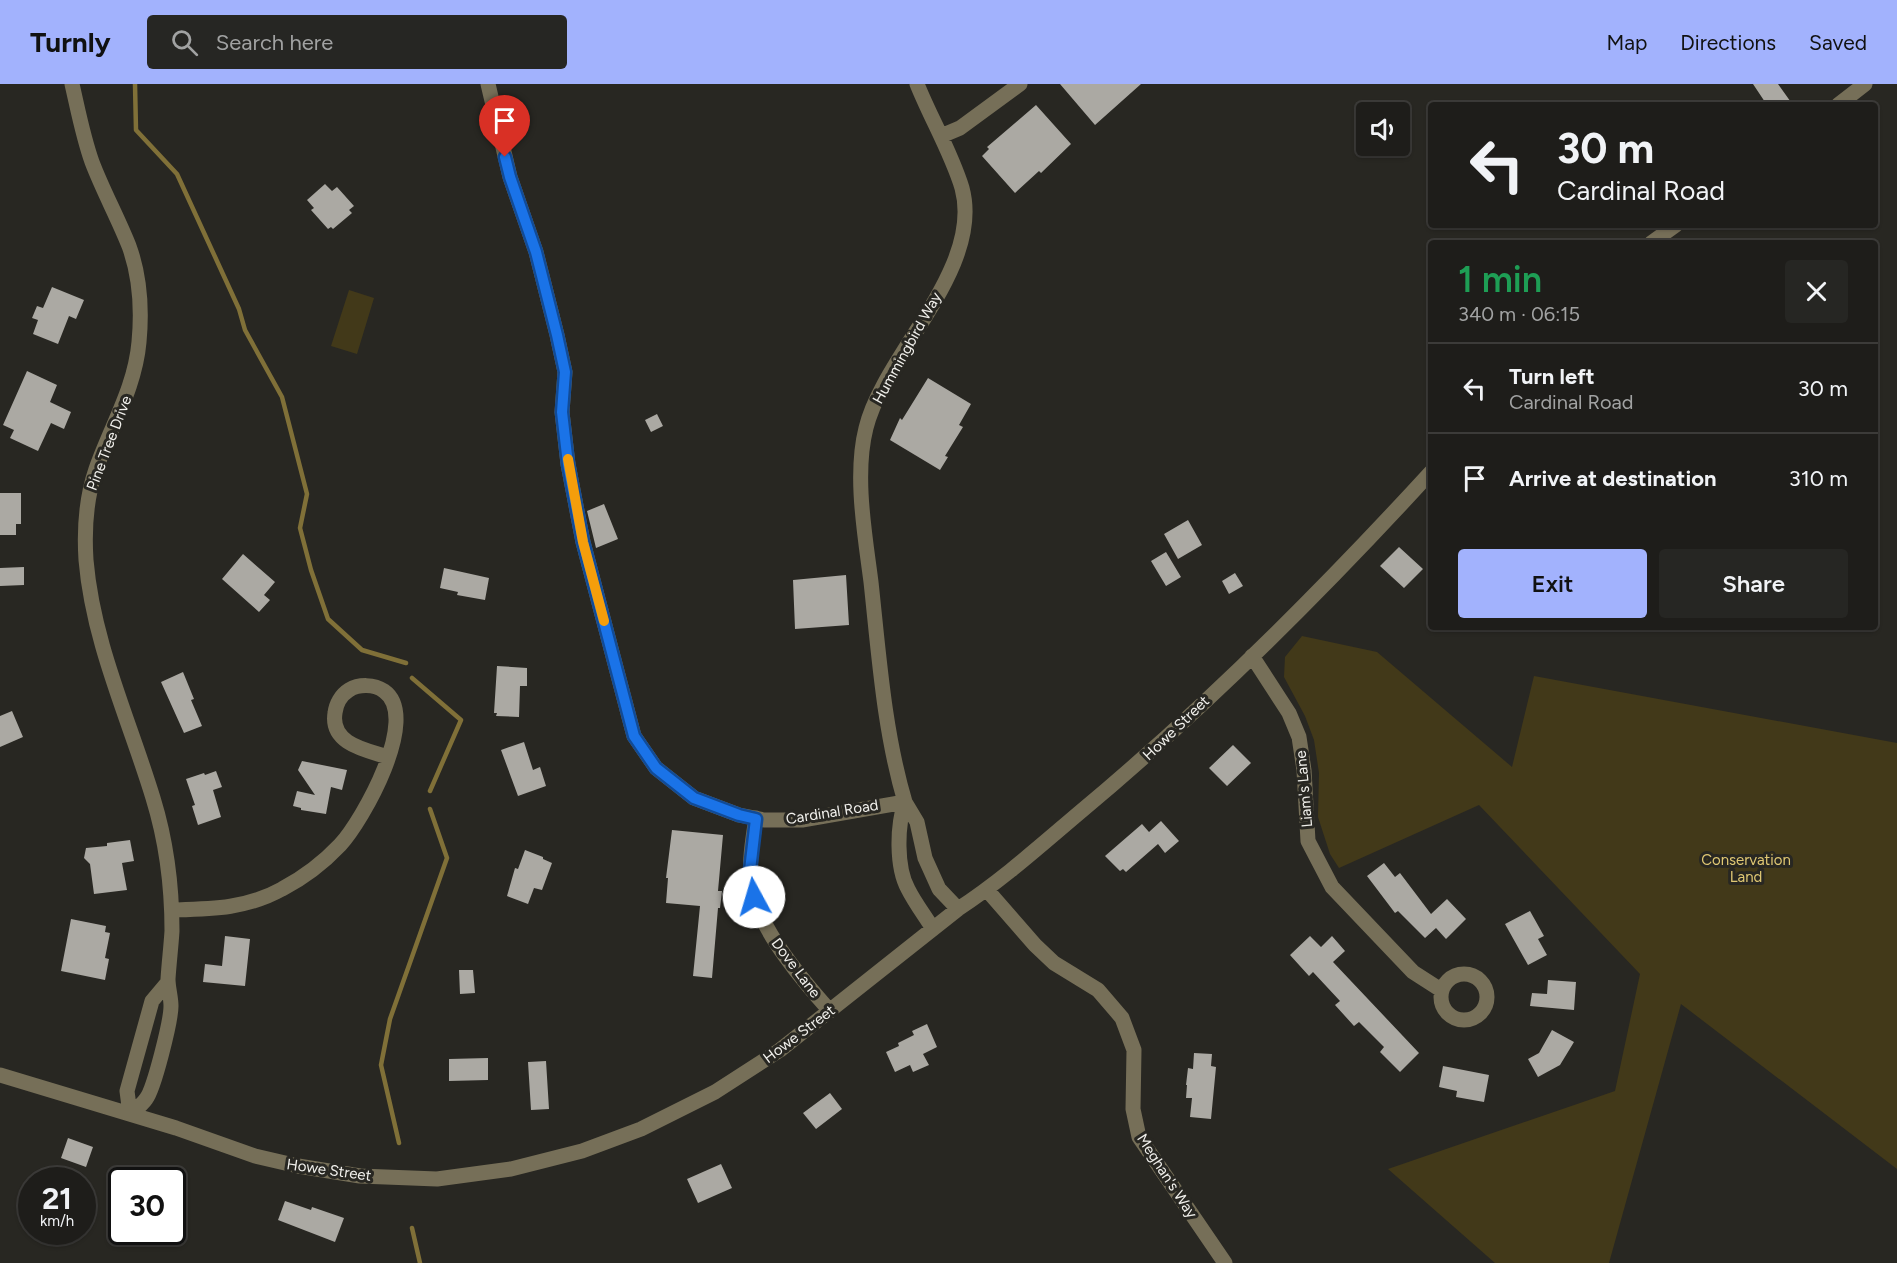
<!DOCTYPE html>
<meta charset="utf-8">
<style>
body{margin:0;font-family:Figtree,sans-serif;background:#262623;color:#f1f3f6;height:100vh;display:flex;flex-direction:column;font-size:22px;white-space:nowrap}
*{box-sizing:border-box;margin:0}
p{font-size:20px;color:#a1a2a2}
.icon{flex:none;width:33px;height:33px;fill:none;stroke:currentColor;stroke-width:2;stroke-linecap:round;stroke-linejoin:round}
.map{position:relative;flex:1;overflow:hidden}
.drawer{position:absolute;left:1428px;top:156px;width:450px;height:390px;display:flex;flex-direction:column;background:#1e1d1a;border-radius:6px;box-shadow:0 2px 4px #0004,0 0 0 2px #3c3b39}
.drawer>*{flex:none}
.top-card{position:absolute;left:1428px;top:18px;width:450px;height:126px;border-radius:6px;box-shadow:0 2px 4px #0004,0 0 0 2px #3c3b39;background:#1e1d1a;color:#f1f3f6;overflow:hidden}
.controls{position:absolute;left:1356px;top:18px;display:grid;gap:12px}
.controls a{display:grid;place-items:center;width:54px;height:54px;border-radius:6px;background:#1e1d1a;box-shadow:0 2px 4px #0004,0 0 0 2px #3c3b39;font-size:30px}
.speed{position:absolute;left:18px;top:1083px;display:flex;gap:12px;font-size:30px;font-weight:700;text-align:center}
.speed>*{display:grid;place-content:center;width:78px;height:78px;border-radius:50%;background:#1e1d1a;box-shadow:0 2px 4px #0004,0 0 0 2px #3c3b39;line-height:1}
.speed small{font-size:15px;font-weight:400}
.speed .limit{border:3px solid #111;border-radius:9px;background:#fff;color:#111}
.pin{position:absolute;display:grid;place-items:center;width:51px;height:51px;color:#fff;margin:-62px -26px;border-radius:50% 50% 50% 0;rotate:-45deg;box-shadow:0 0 6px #0007}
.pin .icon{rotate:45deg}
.me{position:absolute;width:66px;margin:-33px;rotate:354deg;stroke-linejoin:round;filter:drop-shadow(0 0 4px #0008)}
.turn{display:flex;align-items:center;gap:21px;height:126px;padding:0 30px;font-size:27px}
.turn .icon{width:78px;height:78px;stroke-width:2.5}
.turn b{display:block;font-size:42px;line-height:51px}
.round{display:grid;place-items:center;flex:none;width:63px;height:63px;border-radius:6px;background:#262623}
.summary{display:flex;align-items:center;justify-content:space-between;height:102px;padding:0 30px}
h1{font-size:36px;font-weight:600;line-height:45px;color:#1e9e55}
.action{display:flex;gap:12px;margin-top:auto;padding:12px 30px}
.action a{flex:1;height:69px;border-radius:6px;background:#a2b2fd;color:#111;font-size:24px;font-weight:600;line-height:69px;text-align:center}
.action a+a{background:#262623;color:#f1f3f6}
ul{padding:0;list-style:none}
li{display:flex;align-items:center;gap:18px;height:90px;padding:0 30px;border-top:2px solid #3c3b39}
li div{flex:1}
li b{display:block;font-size:22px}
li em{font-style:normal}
header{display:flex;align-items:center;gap:36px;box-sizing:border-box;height:84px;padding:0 30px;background:#a2b2fd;color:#111}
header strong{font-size:28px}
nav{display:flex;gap:33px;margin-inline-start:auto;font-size:21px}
.search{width:420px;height:54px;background:#262623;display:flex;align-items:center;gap:15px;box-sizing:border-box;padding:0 21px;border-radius:6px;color:#a1a2a2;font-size:22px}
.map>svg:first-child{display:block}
</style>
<header>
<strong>Turnly</strong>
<div class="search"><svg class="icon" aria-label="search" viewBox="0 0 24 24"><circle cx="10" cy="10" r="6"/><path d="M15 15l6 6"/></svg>Search here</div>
<nav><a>Map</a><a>Directions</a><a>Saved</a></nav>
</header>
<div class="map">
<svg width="1897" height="1179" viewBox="0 0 1897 1179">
<rect width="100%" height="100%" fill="#282722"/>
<path fill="#423919" d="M349 206 374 214 357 270 331 262Z
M1302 552 1377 568 1512 683 1534 592 1897 659V1085L1681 920 1609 1179H1495L1388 1085 1615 1007 1640 890 1479 721 1339 784 1330 770 1318 733 1319 689 1314 656 1305 632 1284 593 1285 573Z"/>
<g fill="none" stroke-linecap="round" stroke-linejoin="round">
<path stroke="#807038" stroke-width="4.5" d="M135 0 136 46 177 90 239 225 245 246 282 313 307 410 300 444 311 486 328 535 362 566 406 579
M412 594 461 636 430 707
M399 1059 381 981 390 935 447 774 430 725
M412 1144 420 1179"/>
</g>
<path fill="#aba9a3" d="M1060 0H1141L1095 41Z
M1753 0H1778L1793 21H1767Z
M1036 21 1071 60 1041 89 1039 87 1015 109 982 72 989 65 987 63Z
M325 100 332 107 337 103 354 122 349 126 352 129 333 145 331 143 328 145 311 126 314 124 307 116Z
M52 203 84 216 76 235 69 232 58 260 33 250 38 236 32 234 37 222 43 224Z
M27 287 57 301 50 318 71 328 64 345 51 339 38 367 10 354 14 346 3 341Z
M928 294 971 320 959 341 963 343 945 372 948 373 940 386 890 356 900 334 902 336Z
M657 330 663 342 651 348 645 336Z
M0 409H21V440H16V451H0Z
M604 420 618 455 596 464 587 427Z
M1188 436 1202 461 1178 475 1164 450Z
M1399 463 1423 485 1404 504 1380 482Z
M1166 468 1181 493 1166 502 1151 477Z
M243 470 275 498 264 511 270 516 259 528 222 495Z
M24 483V501L0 502V484Z
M444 484 489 494 485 516 457 511 458 508 440 504Z
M1235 489 1243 502 1229 510 1222 497Z
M846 491 849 541 795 545 793 496Z
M497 582 527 584V602H520L519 633 496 632 497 629H494Z
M183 588 194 615 191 616 202 642 184 649 161 598Z
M12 627 23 653 0 663V632Z
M524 658 533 686 540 683 546 702 518 712 501 666Z
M1233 661 1251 679 1227 702 1209 684Z
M302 677 347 686 342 706 331 703 326 730 301 726V724L293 722 297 707 315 711 298 686Z
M216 687 222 703 213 706 221 733 198 741 192 722 195 721 186 695 204 689 205 691Z
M1161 737 1179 757 1165 769 1158 760 1126 788 1123 785 1120 787 1105 772 1142 740 1149 748Z
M672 746 723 751 718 807H722L720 824H718L712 894 693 892 700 822 666 819 668 794H666Z
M130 756 134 777 122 779 127 806 94 810 90 780 84 774 86 764 107 762V759Z
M525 766 543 773V775L552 779 542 806 534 804 528 820 507 812 515 784 518 785Z
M1384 779 1395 793 1400 789 1431 830 1447 815 1466 835 1446 855 1436 844 1425 854 1398 827 1395 829 1367 792Z
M1530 827 1544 852 1538 855 1547 871 1528 881 1505 840Z
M71 835 106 842 105 848 110 849 105 874 109 875 105 896 61 887Z
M225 852 250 855 245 902 203 898 205 880 222 882Z
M1310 852 1321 863 1332 852 1345 867 1333 878 1419 969 1400 988 1380 968 1384 963 1359 938 1354 942 1335 921 1340 917 1313 888 1309 892 1290 871Z
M459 886H473L475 909 460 910Z
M1548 896 1576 898 1574 926 1530 922 1532 909 1547 910Z
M927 940 937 963 923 970 929 981 913 988 910 981 895 988 886 968 899 962 898 959 914 951 912 947Z
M1552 946 1574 958 1560 981 1538 993 1528 975 1539 969Z
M1194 969 1212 970 1211 982 1216 983 1211 1035 1190 1033 1192 1014H1186L1187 1001H1186L1188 984 1193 985Z
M488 974V996L449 997V975Z
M546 977 549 1025 531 1026 528 978Z
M1443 982 1489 991 1484 1018 1456 1013 1457 1007 1439 1003Z
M830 1009 842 1025 816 1045 803 1029Z
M68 1054 93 1063 86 1083 61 1074Z
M721 1080 732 1104 698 1119 687 1095Z
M285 1117 311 1126 312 1123 344 1134 335 1158 278 1136Z"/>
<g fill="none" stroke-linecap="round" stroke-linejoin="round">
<path stroke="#766f58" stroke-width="15" d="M72 0C78 26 83 53 92 78 103 107 118 134 129 162 140 192 142 226 139 258 135 304 111 342 96 385 86 414 84 445 86 476 93 559 129 635 153 714 166 756 172 803 172 847 171 863 169 879 168 895 168 904 171 913 171 922 171 937 154 1005 146 1015 142 1021 135 1026 130 1030
M488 0 510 93 536 168 557 251 565 288 562 328 568 380 583 458 634 652 656 684 694 714 739 731 764 736H802L905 718C884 647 879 572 871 498 865 451 854 391 866 344 884 270 984 185 962 104 951 68 931 35 917 0
M1838 21 1865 0
M941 52 960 44 1020 0
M1651 159 1676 141
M1252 572 1289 629 1299 653 1304 686 1308 757 1332 803 1413 888 1441 906
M756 734C752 760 747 787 754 812 763 850 804 898 830 927
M987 806 1035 861 1054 879 1098 906 1122 934 1134 966 1133 1025 1139 1053 1225 1179
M172 826C211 825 246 825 282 805 303 794 323 779 340 761 363 736 421 633 384 607 374 600 359 600 349 606 341 611 336 620 335 629 330 660 366 666 388 673
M933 845C925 832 915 819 908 805 896 783 897 742 905 718L917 738 925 774 939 805 958 825
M1441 913a23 23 0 1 1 46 0a23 23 0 1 1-46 0Z
M0 991 176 1044 255 1072 298 1082 360 1092 437 1095 511 1085 582 1067 641 1045 715 1008 780 966 958 825C1001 797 1040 762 1079 729 1204 625 1321 508 1431 388
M130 1030 127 1007 152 917 168 898"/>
</g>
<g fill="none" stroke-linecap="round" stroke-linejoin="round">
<g stroke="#114b97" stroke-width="15">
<path id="route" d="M505 73 510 93 536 168 557 251 565 288 562 328 568 380 583 458 634 652 656 684 694 714 739 731 756 735 750 786 754 813"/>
</g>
<use href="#route" stroke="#1a73e8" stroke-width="10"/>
<path stroke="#f59e0b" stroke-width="10" d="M568 375 583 458 604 537"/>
</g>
<g text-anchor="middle" stroke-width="6" stroke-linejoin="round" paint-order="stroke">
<g font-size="15" fill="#f1f0ec" stroke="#282722">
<text transform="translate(907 264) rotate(-61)" y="5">Hummingbird Way</text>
<text transform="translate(109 359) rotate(-69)" y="5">Pine Tree Drive</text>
<text transform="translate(1176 644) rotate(-44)" y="5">Howe Street</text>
<text transform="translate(1304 705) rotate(-95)" y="5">Liam's Lane</text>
<text transform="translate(832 728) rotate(-9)" y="5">Cardinal Road</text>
<text transform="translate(796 884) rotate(53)" y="5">Dove Lane</text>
<text transform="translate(799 950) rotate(-37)" y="5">Howe Street</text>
<text transform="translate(329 1086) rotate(8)" y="5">Howe Street</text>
<text transform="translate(1167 1092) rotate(57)" y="5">Meghan's Way</text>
</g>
<g font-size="15" fill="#e0c873" stroke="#282722">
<text x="1746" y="781">Conservation<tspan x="1746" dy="17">Land</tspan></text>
</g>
</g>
</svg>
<div class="controls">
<a><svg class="icon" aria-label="sound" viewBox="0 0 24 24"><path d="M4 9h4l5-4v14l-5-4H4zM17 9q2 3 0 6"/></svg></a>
</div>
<div class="speed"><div>21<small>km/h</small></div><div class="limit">30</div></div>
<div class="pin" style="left:505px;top:73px;background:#d93025"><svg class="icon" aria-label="arrive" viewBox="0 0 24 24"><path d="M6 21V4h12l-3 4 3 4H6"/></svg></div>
<svg class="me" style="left:754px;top:813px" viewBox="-20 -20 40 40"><circle r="19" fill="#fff"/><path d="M0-13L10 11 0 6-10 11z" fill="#1a73e8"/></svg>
<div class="top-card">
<div class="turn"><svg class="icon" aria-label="left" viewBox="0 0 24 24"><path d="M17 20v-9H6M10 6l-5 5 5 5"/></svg><div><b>30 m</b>Cardinal Road</div></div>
</div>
<section class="drawer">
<div class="summary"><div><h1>1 min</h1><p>340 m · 06:15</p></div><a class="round"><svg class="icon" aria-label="close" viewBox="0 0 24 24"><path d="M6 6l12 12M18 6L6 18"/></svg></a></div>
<ul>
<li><svg class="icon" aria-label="left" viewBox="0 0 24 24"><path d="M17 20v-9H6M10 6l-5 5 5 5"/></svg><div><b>Turn left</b><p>Cardinal Road</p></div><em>30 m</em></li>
<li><svg class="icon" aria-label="arrive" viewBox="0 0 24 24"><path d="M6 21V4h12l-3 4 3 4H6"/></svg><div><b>Arrive at destination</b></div><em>310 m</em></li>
</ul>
<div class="action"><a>Exit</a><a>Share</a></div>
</section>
</div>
